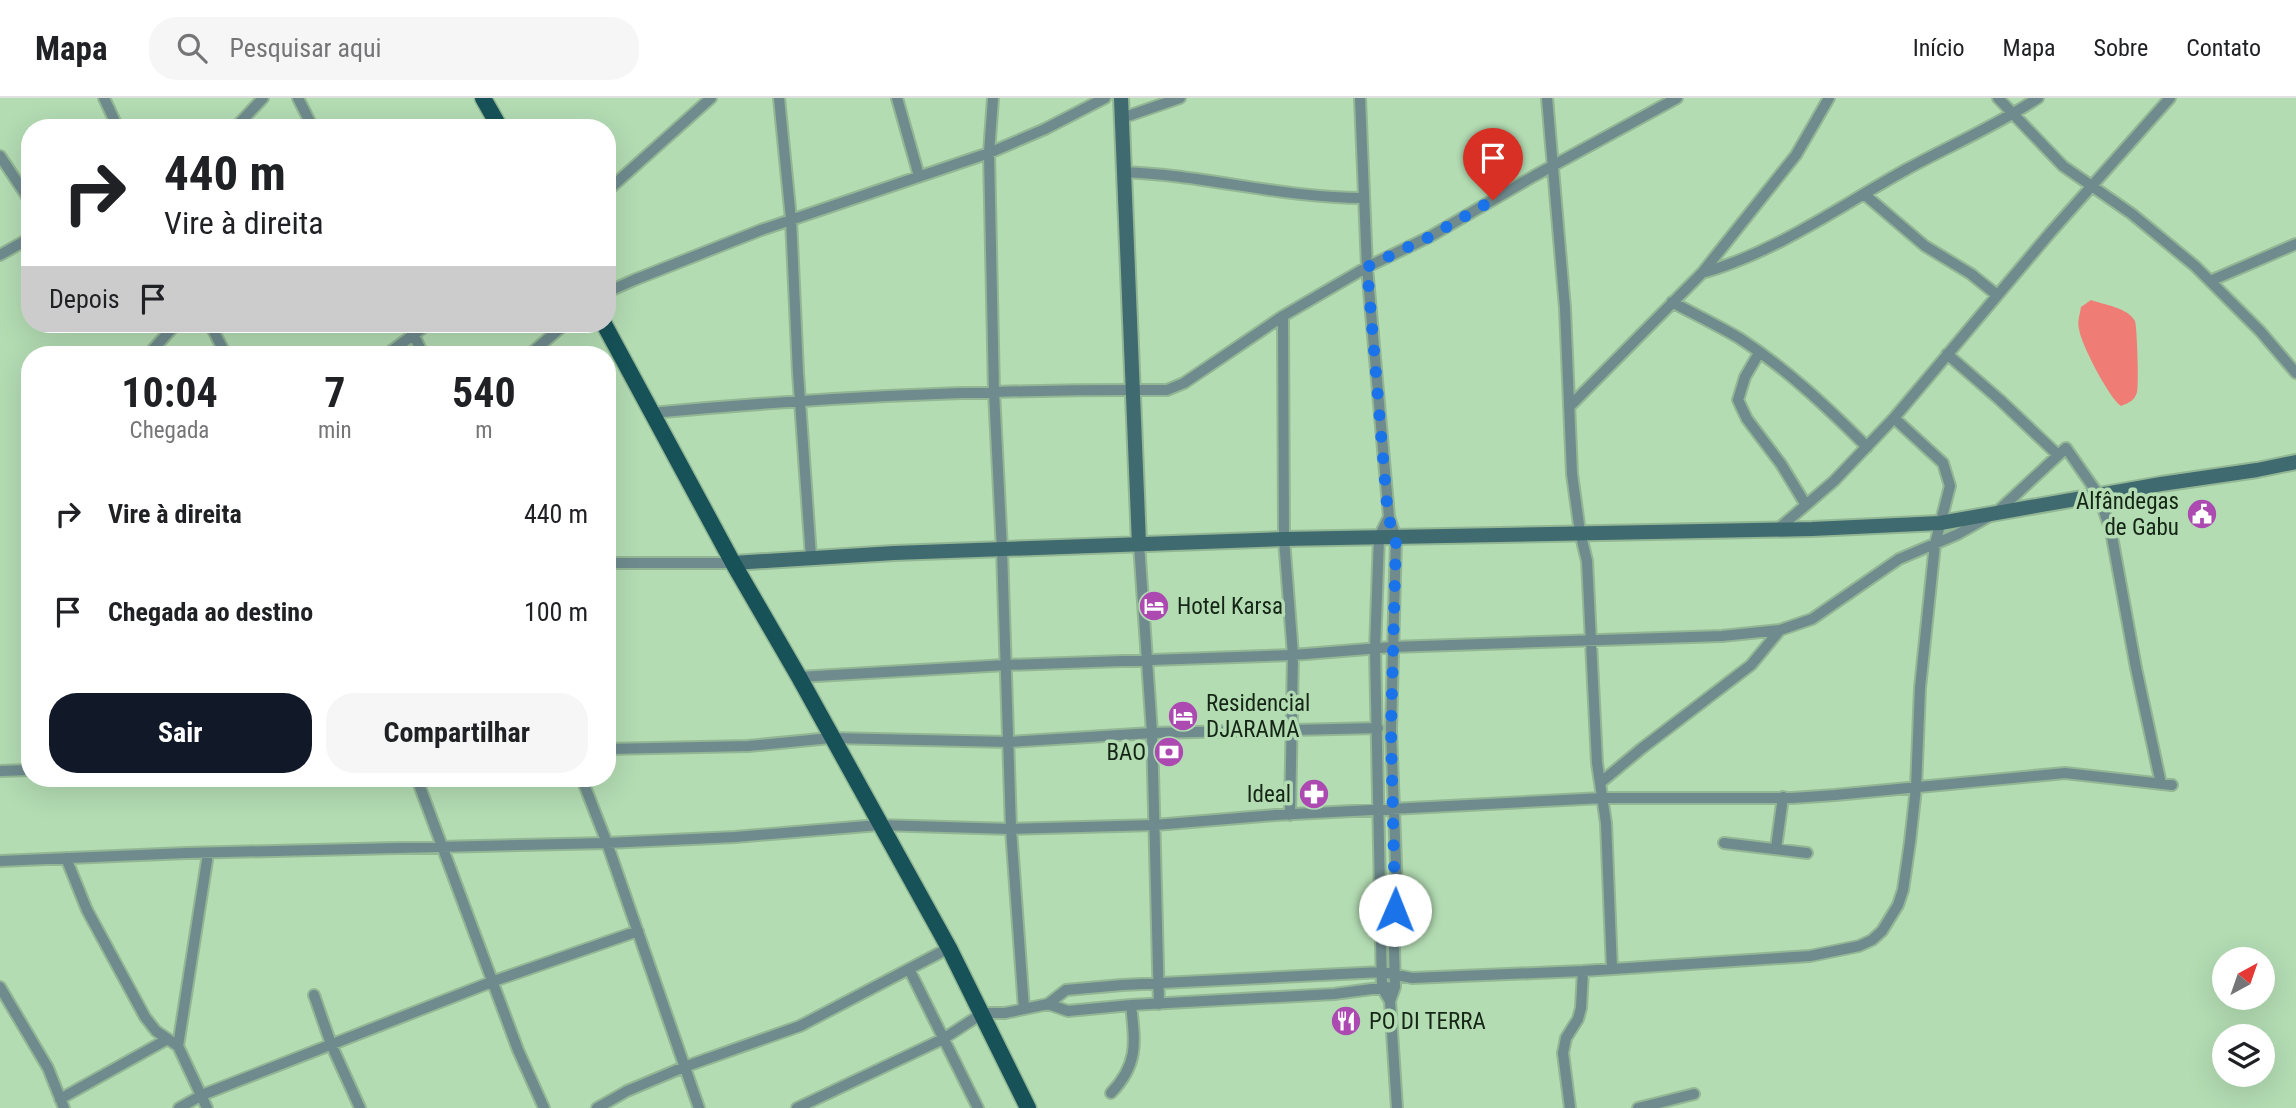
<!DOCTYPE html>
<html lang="pt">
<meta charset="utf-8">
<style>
body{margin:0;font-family:"Roboto Condensed",sans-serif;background:#f6f6f6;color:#202124;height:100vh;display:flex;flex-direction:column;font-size:26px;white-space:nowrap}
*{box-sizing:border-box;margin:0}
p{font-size:23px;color:#757577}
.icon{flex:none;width:38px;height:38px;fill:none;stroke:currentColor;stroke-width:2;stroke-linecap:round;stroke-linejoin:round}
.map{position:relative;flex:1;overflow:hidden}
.drawer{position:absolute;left:21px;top:248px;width:595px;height:441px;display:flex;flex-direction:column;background:#fff;border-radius:28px;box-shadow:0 7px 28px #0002}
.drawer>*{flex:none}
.guide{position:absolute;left:21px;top:21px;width:595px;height:214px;border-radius:28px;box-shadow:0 7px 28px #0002;background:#fff;color:#202124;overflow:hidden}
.needle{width:46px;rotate:40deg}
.fabs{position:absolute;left:2212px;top:849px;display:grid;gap:14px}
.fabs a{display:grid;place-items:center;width:63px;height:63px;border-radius:50%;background:#fff;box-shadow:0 7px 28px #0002;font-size:35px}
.pin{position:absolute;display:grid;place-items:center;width:60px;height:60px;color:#fff;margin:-72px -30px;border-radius:50% 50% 50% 0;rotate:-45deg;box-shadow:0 0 7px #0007}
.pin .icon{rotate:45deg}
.me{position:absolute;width:77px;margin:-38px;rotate:1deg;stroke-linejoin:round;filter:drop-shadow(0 0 5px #0008)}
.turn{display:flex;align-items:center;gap:24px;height:147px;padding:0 28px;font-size:32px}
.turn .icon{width:91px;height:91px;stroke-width:2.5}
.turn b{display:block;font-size:49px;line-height:60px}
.then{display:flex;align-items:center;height:66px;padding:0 28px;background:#0003;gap:14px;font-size:26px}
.eta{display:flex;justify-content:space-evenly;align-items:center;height:119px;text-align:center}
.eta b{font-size:42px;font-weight:700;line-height:49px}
.action{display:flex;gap:14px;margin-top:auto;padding:14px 28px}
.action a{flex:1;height:80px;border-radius:28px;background:#111827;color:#fff;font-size:28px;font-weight:700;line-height:80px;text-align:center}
.action a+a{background:#f6f6f6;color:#202124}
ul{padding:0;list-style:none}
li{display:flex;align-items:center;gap:21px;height:98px;padding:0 28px}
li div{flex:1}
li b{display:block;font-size:26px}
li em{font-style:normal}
header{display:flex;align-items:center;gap:42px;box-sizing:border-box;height:98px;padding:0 35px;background:#fff;border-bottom:2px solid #e0e0e0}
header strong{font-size:33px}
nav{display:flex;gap:38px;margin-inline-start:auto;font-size:24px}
.search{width:490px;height:63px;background:#f6f6f6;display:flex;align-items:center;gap:18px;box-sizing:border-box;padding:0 24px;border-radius:28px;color:#757577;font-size:26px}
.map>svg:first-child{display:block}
</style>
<header>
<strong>Mapa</strong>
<div class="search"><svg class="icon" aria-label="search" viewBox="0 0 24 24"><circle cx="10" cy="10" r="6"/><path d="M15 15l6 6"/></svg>Pesquisar aqui</div>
<nav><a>Início</a><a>Mapa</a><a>Sobre</a><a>Contato</a></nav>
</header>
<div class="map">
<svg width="2296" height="1010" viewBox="0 0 2296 1010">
<rect width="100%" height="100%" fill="#b3dcb3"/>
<path fill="#ef7c75" d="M2091 202C2104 207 2127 209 2135 223 2137 228 2139 288 2137 294 2135 302 2129 305 2121 308 2109 300 2081 246 2079 231 2077 224 2080 216 2081 209Z"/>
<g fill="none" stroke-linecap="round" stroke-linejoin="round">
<g stroke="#93b794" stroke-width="14">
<path id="street" d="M104 0 118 30
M298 0 313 30
M779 0 791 121 798 275 811 459
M897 0 919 78
M993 0 989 55 994 294 1002 452 1011 731 1024 911
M1360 0 1367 169 1389 419 1396 440 1391 632 1397 793 1394 850 1395 889 1390 903 1397 1010
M1547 0 1565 210 1572 376 1580 434 1587 463 1597 665 1606 725 1612 871
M1998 0 2063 68 2132 116 2195 168 2260 233 2296 275
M1122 20 1180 0
M235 30 263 0
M0 58 30 103
M1124 74C1204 77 1283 100 1363 100
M607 93 711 0
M1864 96 1925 148 1971 176 1997 197
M0 157 30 140
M1702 175C1777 154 1840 108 1907 71 1951 47 1996 28 2038 0
M2210 183 2296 146
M607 194 634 182 761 132 989 55 1045 31 1105 0
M1672 204C1694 216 1717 227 1739 240 1787 271 1827 309 1867 349
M1283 218 1284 441 1293 557 1290 717
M210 226 226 257
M409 226 423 257
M1759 255 1745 279 1738 302 1747 321 1781 366 1806 407
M1947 256 2000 302 2058 357
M148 257 176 226
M386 257 428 226
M529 257 565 226
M1569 309 1702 175 1796 57 1829 0
M651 315C822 299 995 291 1167 292L1184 285 1283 218 1367 169 1431 138 1534 78 1677 0
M1389 419 1379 439 1375 552 1382 890 1390 903
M1778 431 1834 383 1894 320 2050 135 2170 0
M1139 446 1152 635 1159 906
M607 465H733
M799 579 1006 567 1293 557 1392 549 1722 538 1780 532 1812 521 1899 461 1958 436 1997 414 2066 350 2098 396 2111 433 2136 570 2161 686
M607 651 748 648 831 640 1009 644 1152 635 1378 630
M0 673 30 672
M417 681 518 952 544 1010
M582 681 607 745 699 1010
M1600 685 1641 651 1751 567 1780 532
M1724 745 1807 755
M1776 750 1783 699
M66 760 87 812 145 919 156 933 178 948
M0 763 186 755 607 745 735 739 879 727 1011 731 1155 727 1275 717 1603 700H1792L1835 697 2065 675 2172 687
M909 871 978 1010
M0 889 48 970 64 1010
M314 897 331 946 360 1010
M1048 906 1068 913 1131 907 1334 896 1387 889
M1111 995C1139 966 1135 944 1131 907
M60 1001 166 942
M179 1010 202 997 494 883 638 833
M207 1010 178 948 208 756
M597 1010 627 993 684 969 800 928 949 850
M797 1010 943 941 983 915H1005L1048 906 1066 892 1122 887 1382 874 1412 880 1583 873 1810 858 1859 848 1872 842 1882 833 1898 807 1903 792 1910 744 1916 690 1920 590 1935 446 1950 388 1943 365 1894 320
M1570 1010 1563 955 1566 940 1578 921 1581 910 1583 873
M1638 1010 1694 996"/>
</g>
<g stroke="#93b794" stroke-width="18">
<path id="secondary" d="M1121 0 1139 446
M733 465 894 455 1284 441 1812 431 1940 425 2161 386 2257 372 2296 364"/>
</g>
<g stroke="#93b794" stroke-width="19">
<path id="primary" d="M483 0 500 30
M604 226 733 465 799 579 949 850 1028 1010"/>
</g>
<use href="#street" stroke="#6f8b8e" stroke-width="10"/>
<use href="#secondary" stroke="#3f6a6f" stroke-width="14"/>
<use href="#primary" stroke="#165258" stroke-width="16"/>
</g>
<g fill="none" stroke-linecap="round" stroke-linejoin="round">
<path stroke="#1a73e8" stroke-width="12" stroke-dasharray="0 21.6" d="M1395 812 1391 632 1396 440 1388 419 1367 169 1431 138 1493 102"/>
</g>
<defs>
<g id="civic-disc" transform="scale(1.575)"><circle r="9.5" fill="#ac4ab2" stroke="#b3dcb3"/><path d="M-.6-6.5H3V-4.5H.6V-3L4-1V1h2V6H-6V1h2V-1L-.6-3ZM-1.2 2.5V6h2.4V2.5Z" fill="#fff"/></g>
<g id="hotel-disc" transform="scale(1.575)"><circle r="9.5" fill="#ac4ab2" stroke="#b3dcb3"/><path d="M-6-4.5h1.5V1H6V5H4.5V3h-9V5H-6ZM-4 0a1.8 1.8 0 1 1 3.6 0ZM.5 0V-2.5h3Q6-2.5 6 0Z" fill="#fff"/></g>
<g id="bank-disc" transform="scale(1.575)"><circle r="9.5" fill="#ac4ab2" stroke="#b3dcb3"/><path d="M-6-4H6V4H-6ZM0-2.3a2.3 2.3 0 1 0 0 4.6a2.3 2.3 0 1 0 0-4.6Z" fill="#fff"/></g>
<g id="pharmacy-disc" transform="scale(1.575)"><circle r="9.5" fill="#ac4ab2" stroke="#b3dcb3"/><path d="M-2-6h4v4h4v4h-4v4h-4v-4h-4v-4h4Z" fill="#fff"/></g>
<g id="restaurant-disc" transform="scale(1.575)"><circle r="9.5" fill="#ac4ab2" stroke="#b3dcb3"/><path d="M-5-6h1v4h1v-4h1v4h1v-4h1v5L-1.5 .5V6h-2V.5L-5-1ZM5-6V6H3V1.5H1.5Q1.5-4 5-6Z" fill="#fff"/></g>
</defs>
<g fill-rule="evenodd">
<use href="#civic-disc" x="2202" y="416"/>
<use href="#hotel-disc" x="1154" y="508"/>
<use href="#hotel-disc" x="1183" y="618"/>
<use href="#bank-disc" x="1169" y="654"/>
<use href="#pharmacy-disc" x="1314" y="696"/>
<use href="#restaurant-disc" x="1346" y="923"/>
</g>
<g text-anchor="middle" stroke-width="7" stroke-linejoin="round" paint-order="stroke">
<g font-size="23" fill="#152516" stroke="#b3dcb3" text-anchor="end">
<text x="2179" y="411">Alfândegas<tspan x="2179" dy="26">de Gabu</tspan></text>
<text x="1177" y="516" text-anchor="start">Hotel Karsa</text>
<text x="1206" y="613" text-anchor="start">Residencial<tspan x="1206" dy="26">DJARAMA</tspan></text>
<text x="1146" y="662">BAO</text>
<text x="1291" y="704">Ideal</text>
<text x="1369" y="931" text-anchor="start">PO DI TERRA</text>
</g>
</g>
</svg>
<div class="fabs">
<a><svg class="needle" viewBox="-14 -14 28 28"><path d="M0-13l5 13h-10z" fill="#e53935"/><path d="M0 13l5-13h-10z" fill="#757577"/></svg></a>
<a><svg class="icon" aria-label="layers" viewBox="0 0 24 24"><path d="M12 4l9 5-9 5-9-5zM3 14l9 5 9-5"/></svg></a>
</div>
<div class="pin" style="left:1493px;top:102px;background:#d93025"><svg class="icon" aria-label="arrive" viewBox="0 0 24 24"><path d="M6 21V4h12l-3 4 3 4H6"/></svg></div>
<svg class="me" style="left:1395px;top:812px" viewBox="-20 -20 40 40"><circle r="19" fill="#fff"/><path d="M0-13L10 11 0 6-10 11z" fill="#1a73e8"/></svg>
<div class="guide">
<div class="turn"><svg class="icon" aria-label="right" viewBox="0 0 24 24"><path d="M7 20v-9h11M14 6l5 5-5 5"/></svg><div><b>440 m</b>Vire à direita</div></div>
<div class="then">Depois<svg class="icon" aria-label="arrive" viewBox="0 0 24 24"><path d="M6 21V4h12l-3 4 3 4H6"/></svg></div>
</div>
<section class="drawer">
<div class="eta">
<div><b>10:04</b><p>Chegada</p></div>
<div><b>7</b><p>min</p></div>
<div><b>540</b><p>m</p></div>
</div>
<ul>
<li><svg class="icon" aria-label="right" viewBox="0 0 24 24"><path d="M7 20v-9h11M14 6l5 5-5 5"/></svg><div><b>Vire à direita</b></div><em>440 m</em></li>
<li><svg class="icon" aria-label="arrive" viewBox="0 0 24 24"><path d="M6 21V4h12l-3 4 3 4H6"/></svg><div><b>Chegada ao destino</b></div><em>100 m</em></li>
</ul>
<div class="action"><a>Sair</a><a>Compartilhar</a></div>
</section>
</div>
